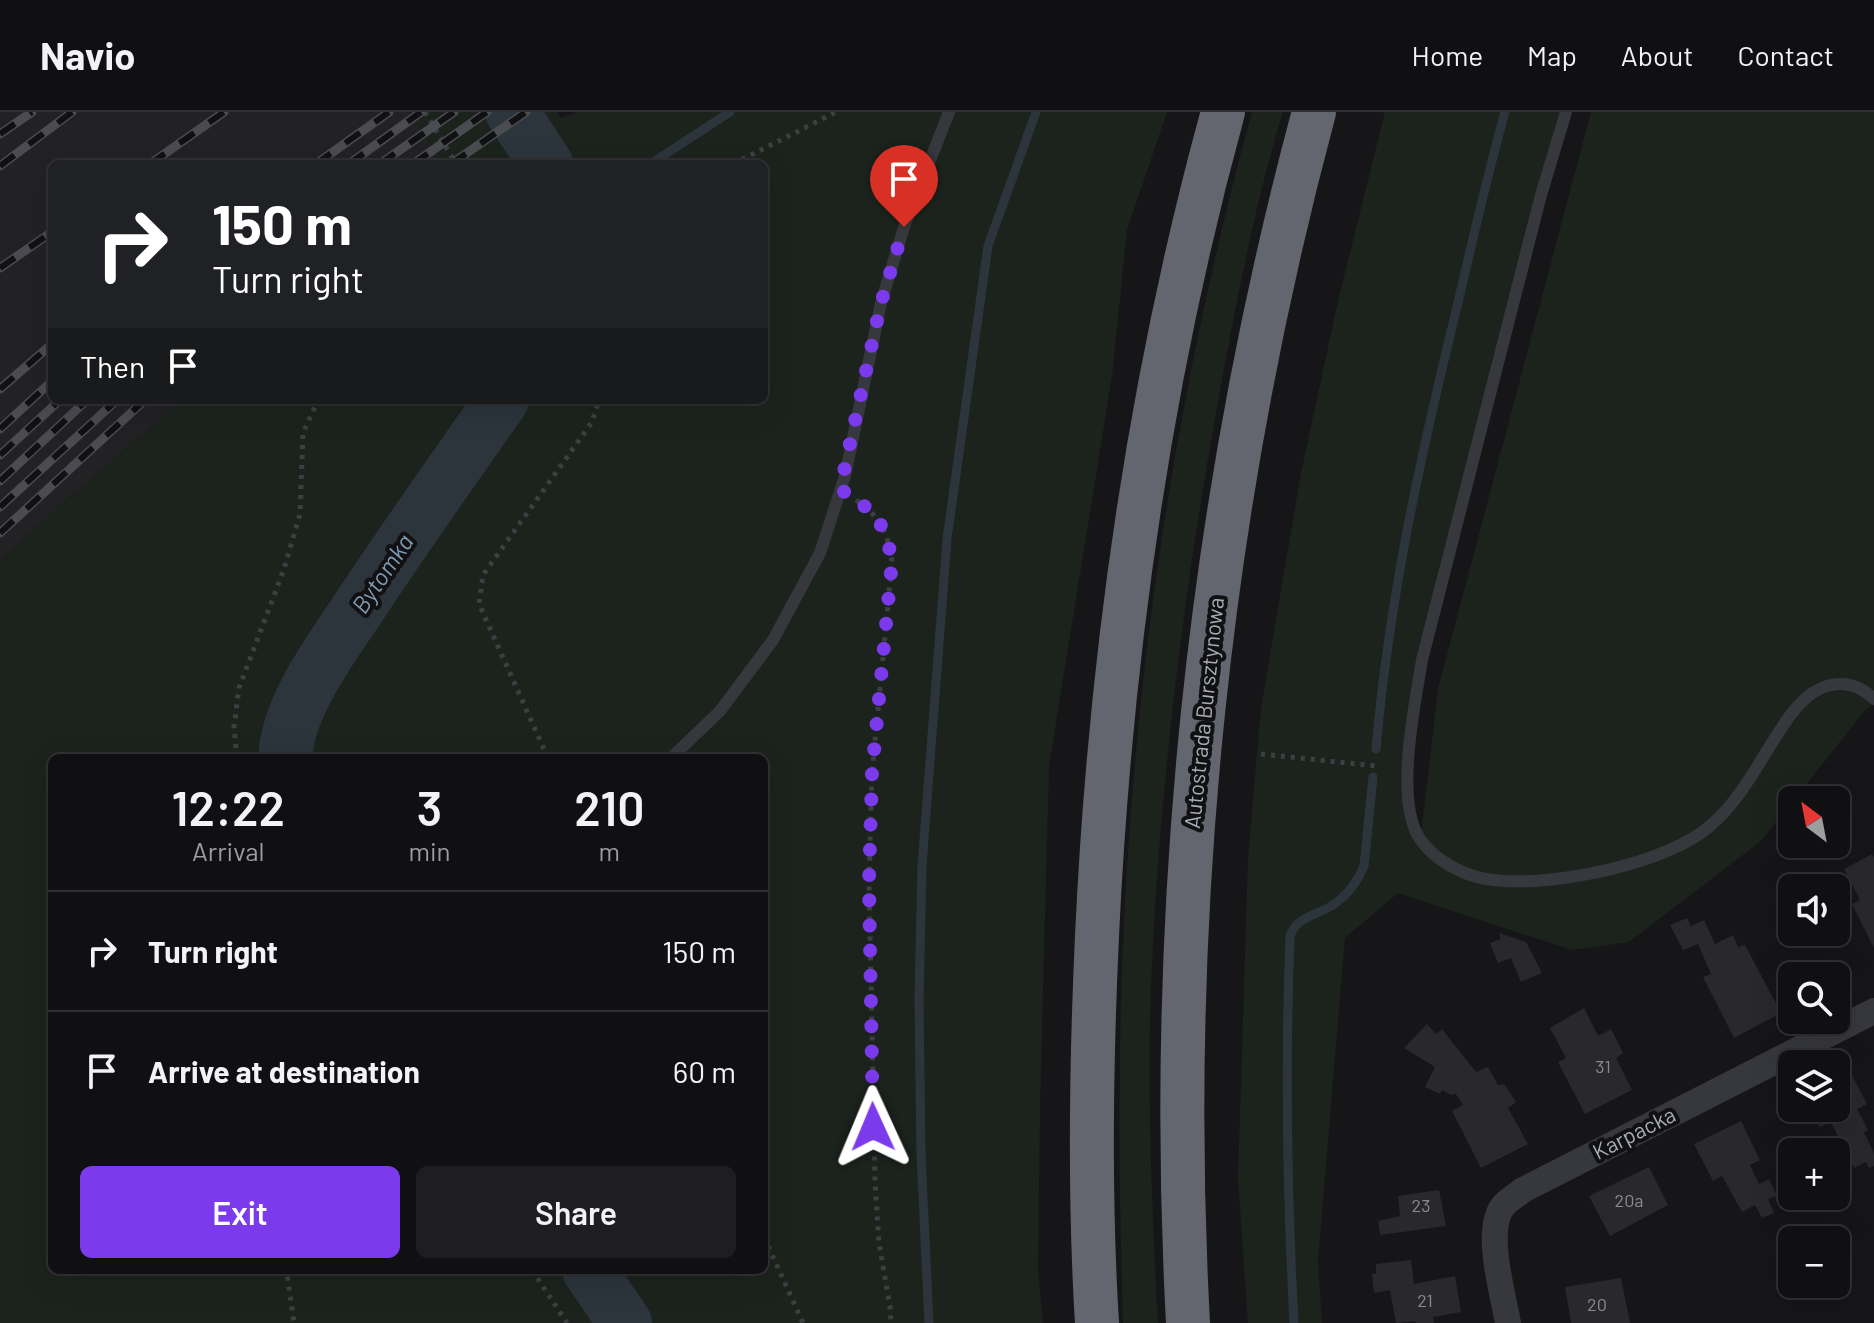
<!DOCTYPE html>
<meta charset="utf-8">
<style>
body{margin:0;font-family:Barlow,sans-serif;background:#1e1e20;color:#f1f3f6;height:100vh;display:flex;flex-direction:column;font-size:30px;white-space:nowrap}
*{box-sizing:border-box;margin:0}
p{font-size:26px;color:#9c9d9f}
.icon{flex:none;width:44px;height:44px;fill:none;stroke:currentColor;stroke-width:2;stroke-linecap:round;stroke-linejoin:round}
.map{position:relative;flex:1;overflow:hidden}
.side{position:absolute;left:48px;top:642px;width:720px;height:520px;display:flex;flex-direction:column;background:#101012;border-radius:12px;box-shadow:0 8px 32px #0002,0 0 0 2px #303032}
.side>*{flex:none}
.hud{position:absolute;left:48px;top:48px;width:720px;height:244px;border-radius:12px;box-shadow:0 8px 32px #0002,0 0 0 2px #303032;background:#202124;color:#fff;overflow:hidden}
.needle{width:52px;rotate:328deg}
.controls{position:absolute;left:1778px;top:674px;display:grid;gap:16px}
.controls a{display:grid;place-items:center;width:72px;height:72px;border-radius:12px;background:#101012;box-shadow:0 8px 32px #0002,0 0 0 2px #303032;font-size:40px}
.pin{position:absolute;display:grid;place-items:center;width:68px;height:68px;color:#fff;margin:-82px -34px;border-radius:50% 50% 50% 0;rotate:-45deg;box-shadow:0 0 8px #0007}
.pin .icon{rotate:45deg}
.me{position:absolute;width:88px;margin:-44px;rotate:359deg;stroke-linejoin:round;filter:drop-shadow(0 0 6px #0008)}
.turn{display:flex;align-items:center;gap:28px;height:168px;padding:0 32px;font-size:36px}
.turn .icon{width:104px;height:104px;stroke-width:2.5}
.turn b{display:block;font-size:56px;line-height:68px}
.then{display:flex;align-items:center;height:76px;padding:0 32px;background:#0003;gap:16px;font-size:30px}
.eta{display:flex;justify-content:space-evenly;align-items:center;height:136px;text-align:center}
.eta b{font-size:48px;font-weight:600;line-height:56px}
.action{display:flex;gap:16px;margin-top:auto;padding:16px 32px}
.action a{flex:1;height:92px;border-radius:12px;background:#7c3aed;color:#fff;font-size:32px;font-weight:600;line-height:92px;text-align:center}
.action a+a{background:#1e1e20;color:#f1f3f6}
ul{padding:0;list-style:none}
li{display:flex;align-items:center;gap:24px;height:120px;padding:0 32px;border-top:2px solid #303032}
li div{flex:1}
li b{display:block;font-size:30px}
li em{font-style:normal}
header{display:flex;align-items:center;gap:48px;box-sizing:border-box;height:112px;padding:0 40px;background:#101012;border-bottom:2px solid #303032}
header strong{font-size:38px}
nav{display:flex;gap:44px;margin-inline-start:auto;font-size:28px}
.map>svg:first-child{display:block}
</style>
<header>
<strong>Navio</strong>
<nav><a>Home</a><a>Map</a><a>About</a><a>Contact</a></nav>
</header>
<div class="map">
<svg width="1874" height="1211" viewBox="0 0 1874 1211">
<rect width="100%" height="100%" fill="#161618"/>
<path fill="#222225" d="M0 0H409L444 52H52V288H184L95 363 0 448Z"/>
<path fill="#1c231d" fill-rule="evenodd" d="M409 0H557L561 6 577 0H1167L1127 118 1112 264 1049 654 1040 993 1038 1158 1043 1211H0V448L95 363 184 288H764V52H444ZM52 646H764V1158H52Z
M1252 0H1283C1252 101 1233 208 1214 312 1181 498 1159 685 1151 873 1147 986 1152 1099 1158 1211H1123C1118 1050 1117 887 1129 726 1146 481 1187 237 1252 0Z
M1385 0H1561L1422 548 1408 676 1419 727V741L1438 577 1591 0H1874V592L1866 597 1761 729 1629 830 1572 838 1398 781 1345 826 1318 1149 1322 1211H1248L1238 1067 1248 746 1261 596 1301 361 1338 189Z"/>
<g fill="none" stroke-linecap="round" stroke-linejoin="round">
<path stroke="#2c353c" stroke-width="9" d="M652 51 730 0
M1376 637C1389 487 1421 341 1457 195 1472 130 1487 64 1505 0
M929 1211 921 1042 919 888 922 754 947 427 988 134 1036 0
M1294 1211C1287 1082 1285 954 1290 825 1295 804 1320 803 1336 791 1349 781 1358 769 1364 754L1373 665"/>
<path stroke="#2c353c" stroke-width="54" d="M512 0 546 52
M285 646C288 591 334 534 363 489 408 421 455 355 502 288
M589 1158 625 1211"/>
</g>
<path fill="#29292c" d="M1872 742 1874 745V836L1852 792 1860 788 1844 757Z
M1687 806 1691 814 1704 808 1715 832 1733 823 1738 835 1745 833 1781 901 1734 926 1703 865 1711 862 1698 832 1683 838 1670 813Z
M1499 821 1526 830 1542 861 1521 870 1511 846 1498 851 1490 831 1501 827Z
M1584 896 1598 924 1611 917 1623 941 1616 946 1632 978 1585 1002 1558 950 1566 946 1550 916Z
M1427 912 1436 922 1442 917 1476 960 1488 955 1498 973 1504 972 1516 990 1508 996 1528 1032 1481 1056 1452 999 1463 993 1456 982 1451 983 1442 978 1440 982 1425 975 1435 955 1404 936Z
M1848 956 1867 992 1857 997 1868 1018 1864 1020 1874 1041V1054L1869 1056 1866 1050 1854 1056 1848 1043 1840 1048 1834 1034 1841 1030 1831 1010 1820 1015 1809 996H1836V962Z
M1741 1009 1760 1048 1750 1053 1759 1072 1769 1067 1777 1084 1768 1087 1774 1101 1762 1106 1755 1093 1742 1100 1722 1064 1713 1069 1694 1032Z
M1649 1055 1668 1093 1610 1124 1589 1084Z
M1439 1078 1446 1114 1380 1123 1378 1109 1400 1104 1398 1084Z
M1411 1148 1414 1172 1455 1164 1461 1200 1433 1205 1434 1211H1416L1415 1209 1396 1211 1390 1178 1374 1181 1372 1162H1376V1152Z
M1621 1166 1630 1211H1571L1565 1175Z"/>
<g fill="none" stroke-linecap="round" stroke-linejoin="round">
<path stroke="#3d3f44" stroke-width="5" stroke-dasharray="4 6" stroke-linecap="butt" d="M425 0 456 52
M733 52 836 0
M856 388C881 405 887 420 892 449L872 661 869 771 875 1070 879 1131 890 1195 891 1211
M1261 642 1377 654
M237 646 234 615 239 576 284 457 300 402 303 321 318 288
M548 646 479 492 483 463 592 310 599 288
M764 1125 803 1211
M293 1158 287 1162 294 1211
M532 1158 567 1211"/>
<path stroke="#37383d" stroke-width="12" d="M1566 0 1541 83 1422 548C1415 592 1394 689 1420 727 1433 747 1462 763 1486 767 1543 777 1654 754 1701 721 1734 698 1754 659 1775 626 1786 609 1797 591 1814 580 1835 567 1857 570 1874 587
M671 646 720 599 773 528 820 441 845 364 881 191 904 115 949 0"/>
<path stroke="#37383d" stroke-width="26" d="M1508 1211C1503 1182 1484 1118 1503 1094 1508 1088 1517 1083 1523 1078L1874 899"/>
<path stroke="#63666e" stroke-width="44" d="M1097 1211C1089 1082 1091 953 1097 824 1110 546 1149 269 1223 0
M1188 1211C1166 804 1208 394 1314 0"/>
<g stroke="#4a4c52" stroke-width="9">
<path id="rail" d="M0 22 32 0
M150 52 224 0
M316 52 389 0
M349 52 421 0
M380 52 454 0
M413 52 487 0
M451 52 526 0
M0 54 72 0
M0 156 52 120
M0 277 52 232
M0 317 52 269
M0 343 60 288
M0 369 87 288
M0 395 117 288
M0 421 145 288"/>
</g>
<use href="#rail" stroke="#111113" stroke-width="6" stroke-dasharray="18" stroke-linecap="butt"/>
</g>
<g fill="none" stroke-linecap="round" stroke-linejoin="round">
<path stroke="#7c3aed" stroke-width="14" stroke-dasharray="0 25.2" d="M873 1015 869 771 872 661 892 449C884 407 875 400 840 377L881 191 904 115"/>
</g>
<g text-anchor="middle" stroke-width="8" stroke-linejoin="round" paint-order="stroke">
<g font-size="18" fill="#888b94">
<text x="1603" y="961">31</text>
<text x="1629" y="1095">20a</text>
<text x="1421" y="1100">23</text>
<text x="1425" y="1195">21</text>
<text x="1597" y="1199">20</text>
</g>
<g font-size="22" fill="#a8adb8" stroke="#111113">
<text transform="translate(1204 601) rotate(-84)" y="8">Autostrada Bursztynowa</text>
<text transform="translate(1634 1021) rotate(-27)" y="8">Karpacka</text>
</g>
<g font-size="24" font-style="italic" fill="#7f9bb3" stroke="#111113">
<text transform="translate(383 462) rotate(-56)" y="8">Bytomka</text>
</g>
</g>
</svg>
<div class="controls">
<a><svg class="needle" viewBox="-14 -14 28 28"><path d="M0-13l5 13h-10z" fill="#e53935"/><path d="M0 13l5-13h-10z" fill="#9c9d9f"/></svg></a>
<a><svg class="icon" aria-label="sound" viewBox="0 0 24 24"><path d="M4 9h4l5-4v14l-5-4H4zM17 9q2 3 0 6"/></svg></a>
<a><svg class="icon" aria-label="search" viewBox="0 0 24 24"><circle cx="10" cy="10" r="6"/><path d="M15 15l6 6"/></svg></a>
<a><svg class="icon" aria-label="layers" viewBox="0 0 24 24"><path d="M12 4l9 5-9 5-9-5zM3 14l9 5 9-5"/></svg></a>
<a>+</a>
<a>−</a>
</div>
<div class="pin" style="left:904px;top:115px;background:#d93025"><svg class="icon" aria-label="arrive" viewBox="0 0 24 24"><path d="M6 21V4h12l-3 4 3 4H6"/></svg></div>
<svg class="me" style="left:873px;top:1015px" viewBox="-20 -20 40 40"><path d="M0-17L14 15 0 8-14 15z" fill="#7c3aed" stroke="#fff" stroke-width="4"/></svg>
<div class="hud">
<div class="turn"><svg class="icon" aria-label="right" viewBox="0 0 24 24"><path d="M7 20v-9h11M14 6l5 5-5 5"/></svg><div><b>150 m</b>Turn right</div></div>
<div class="then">Then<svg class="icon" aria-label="arrive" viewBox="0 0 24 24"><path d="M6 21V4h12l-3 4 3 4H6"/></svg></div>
</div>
<section class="side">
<div class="eta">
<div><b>12:22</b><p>Arrival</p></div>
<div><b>3</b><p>min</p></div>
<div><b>210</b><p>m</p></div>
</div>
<ul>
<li><svg class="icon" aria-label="right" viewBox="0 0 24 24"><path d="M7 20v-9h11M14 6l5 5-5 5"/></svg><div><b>Turn right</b></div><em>150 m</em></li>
<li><svg class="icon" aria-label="arrive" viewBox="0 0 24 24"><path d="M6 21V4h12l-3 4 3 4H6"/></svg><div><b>Arrive at destination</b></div><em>60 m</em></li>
</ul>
<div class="action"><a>Exit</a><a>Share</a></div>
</section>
</div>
